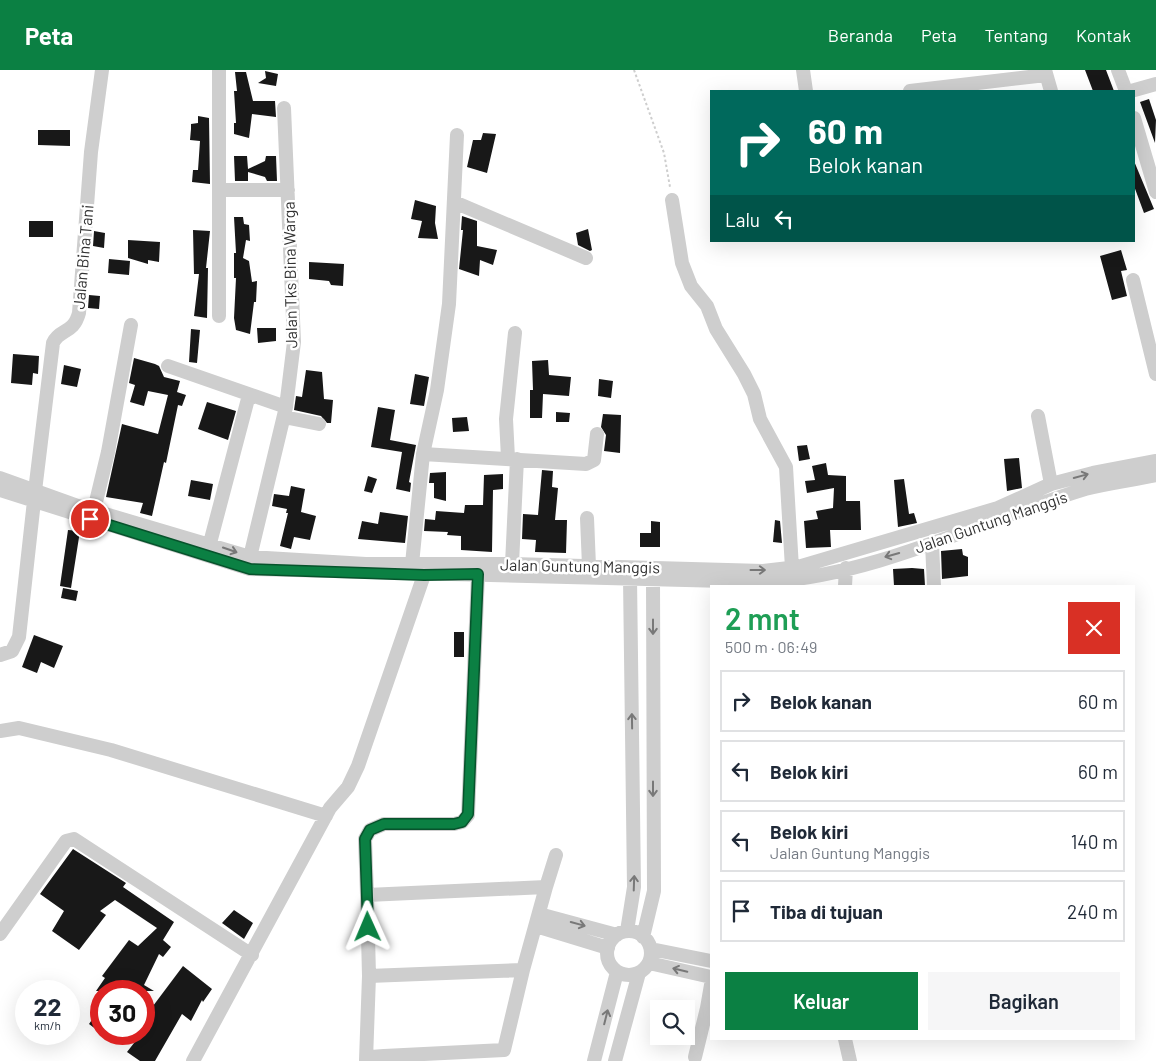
<!DOCTYPE html>
<html lang="id">
<meta charset="utf-8">
<style>
body{margin:0;font-family:Barlow,sans-serif;background:#f6f6f7;color:#1f2937;height:100vh;display:flex;flex-direction:column;font-size:19px;white-space:nowrap}
*{box-sizing:border-box;margin:0}
p{font-size:16px;color:#747a83}
.icon{flex:none;width:28px;height:28px;fill:none;stroke:currentColor;stroke-width:2;stroke-linecap:round;stroke-linejoin:round}
.map{position:relative;flex:1;overflow:hidden}
.drawer{position:absolute;left:710px;top:515px;width:425px;height:455px;display:flex;flex-direction:column;background:#fff;border-radius:0px;box-shadow:0 5px 20px #0002}
.drawer>*{flex:none}
.banner{position:absolute;left:710px;top:20px;width:425px;height:152px;border-radius:0px;box-shadow:0 5px 20px #0002;background:#00695c;color:#fff;overflow:hidden}
.tools{position:absolute;left:650px;top:930px;display:grid;gap:10px}
.tools a{display:grid;place-items:center;width:45px;height:45px;border-radius:0px;background:#fff;box-shadow:0 5px 20px #0002;font-size:25px}
.speed{position:absolute;left:15px;top:910px;display:flex;gap:10px;font-size:25px;font-weight:700;text-align:center}
.speed>*{display:grid;place-content:center;width:65px;height:65px;border-radius:50%;background:#fff;box-shadow:0 5px 20px #0002;line-height:1}
.speed small{font-size:12px;font-weight:400}
.speed .limit{border:8px solid #d22;background:#fff;color:#111}
.pin{position:absolute;display:grid;place-items:center;width:42px;height:42px;color:#fff;margin:-21px;border:2px solid #fff;border-radius:50%;box-shadow:0 1px 5px #0007}
.me{position:absolute;width:55px;margin:-28px;rotate:359deg;stroke-linejoin:round;filter:drop-shadow(0 0 4px #0008)}
.turn{display:flex;align-items:center;gap:18px;height:105px;padding:0 15px;font-size:22px}
.turn .icon{width:65px;height:65px;stroke-width:2.5}
.turn b{display:block;font-size:35px;line-height:42px}
.then{display:flex;align-items:center;height:48px;padding:0 15px;background:#0003;gap:10px;font-size:19px}
.round{display:grid;place-items:center;flex:none;width:52px;height:52px;border-radius:0px;background:#f6f6f7}
.head{display:flex;align-items:center;justify-content:space-between;height:85px;padding:0 15px}
h1{font-size:30px;font-weight:600;line-height:38px;color:#1e9e55}
.button{display:flex;gap:10px;margin-top:auto;padding:10px 15px}
.button a{flex:1;height:58px;border-radius:0px;background:#0b8043;color:#fff;font-size:20px;font-weight:600;line-height:58px;text-align:center}
.button a+a{background:#f6f6f7;color:#1f2937}
ul{padding:0;list-style:none}
li{display:flex;align-items:center;gap:15px;height:62px;margin:0 10px 8px;padding:0 5px;border:2px solid #e0e1e3;border-radius:0px}
li div{flex:1}
li b{display:block;font-size:19px}
li em{font-style:normal}
header{display:flex;align-items:center;gap:30px;box-sizing:border-box;height:70px;padding:0 25px;background:#0b8043;color:#fff}
header strong{font-size:24px}
nav{display:flex;gap:28px;margin-inline-start:auto;font-size:18px}
.map>svg:first-child{display:block}
</style>
<header>
<strong>Peta</strong>
<nav><a>Beranda</a><a>Peta</a><a>Tentang</a><a>Kontak</a></nav>
</header>
<div class="map">
<svg width="1156" height="991" viewBox="0 0 1156 991">
<rect width="100%" height="100%" fill="#fff"/>
<path fill="#181818" d="M1085 0H1106L1114 21H1093Z
M265 1 278 4 276 16 258 13 266 8Z
M235 2H246L253 31H275L276 47 252 44 249 68 234 64V53H236L234 21H237Z
M1149 29 1156 50 1155 73 1140 32Z
M198 46 209 48 210 114 192 112 193 100H198L200 71 190 70 191 59V54L198 53Z
M38 60H70V76L38 75Z
M483 63 496 64 487 103 467 97 473 70H481Z
M234 86H247L248 99 265 91 266 86H276L277 111H267L265 107 248 102V111H235Z
M1134 91 1154 139 1144 143 1134 116Z
M415 130 436 136 435 153 438 169 418 168 422 151 411 149Z
M462 146 477 151V176L497 180 493 195 480 190 479 206 459 199 463 160H461Z
M234 147H243L244 154 249 155 250 171 246 170 243 188 249 191 252 212 257 211 256 232H254L250 264 236 260 234 248 236 208H234V183H236Z
M29 151H53V167H29Z
M588 159 592 180 590 181 578 175 576 163Z
M193 160 210 161 206 198H208L207 248 194 246 199 204H194Z
M94 161 105 163 104 178 93 176Z
M128 170 160 172 159 192 148 190V194L128 188Z
M1121 180 1127 200 1121 201 1127 226 1112 230 1100 186Z
M109 189 130 191 129 205 108 203Z
M309 192 344 194 343 216 331 215 329 211 309 209Z
M89 225 100 226 99 239 88 238Z
M257 258H276V271L258 273Z
M191 259 200 260 197 293 189 292Z
M13 284 39 286 38 304 33 303 32 315 11 313Z
M134 288 155 294 159 296 164 307 180 311 177 322 186 325 182 336 178 335 166 393 164 392 152 446 140 443 143 433 106 427 122 354 158 364 168 325 148 321 144 336 130 332 135 315 129 313Z
M548 290 549 305 571 307 569 326 543 324 542 348H530V320H533L532 291Z
M64 295 81 299 77 317 61 314Z
M306 300 322 302 324 329 333 330 331 353H327L321 346 294 340 296 326 302 327Z
M415 304 429 307 424 336 410 334Z
M599 309 613 311 611 328 598 326Z
M207 332 236 341 228 370 198 359Z
M378 337 395 340 390 370 416 375 409 412 411 413 410 422 396 419 402 382 371 377Z
M556 342 570 343 569 352H556Z
M603 344 621 345 620 383 604 381 606 365 601 357Z
M467 347 469 361 453 362 452 348Z
M807 375 810 389 799 391 797 376Z
M1019 388 1022 418 1007 421 1004 389Z
M826 393 828 405 846 406V431H860L861 460H830L831 477 806 478 804 451 818 449 816 441 833 438 834 418 807 423 805 411 815 410 812 396Z
M542 400 553 401 552 417 558 418 555 450H567L566 483 535 482 536 470 522 469 523 444 538 445Z
M446 402V431L434 428V413H429L430 403Z
M503 404V419L493 420 492 482 461 480V466L447 465 448 462 424 461 425 449 435 450 436 441 464 443 465 435H483L484 405Z
M368 406 377 409 372 423 364 421Z
M904 409 909 444 914 443 917 453 898 457 894 410Z
M191 410 213 414 210 430 188 426Z
M291 416 305 419 301 442 316 446 310 470 294 467 291 479 280 476 288 443H286L287 439 272 436 274 424 289 426Z
M380 442 408 446 405 473 358 469 362 451 378 454Z
M775 450 780 451 782 473 773 472Z
M651 451 660 452V477H640V463H651Z
M68 460 80 461 71 518 60 516Z
M962 479 963 485 968 487V506L942 509 941 481Z
M912 498 924 499 925 516H894L893 499Z
M63 518 78 521 76 531 61 528Z
M454 562H464V587H454Z
M34 565 63 576 54 598 41 592 37 603 22 597Z
M73 779 126 813 123 817 174 852 163 870 171 877 163 887 159 884 144 915 154 921H96L105 908 102 906 129 870 138 876 157 858 115 830 100 841 106 845 79 880 52 861 64 841 40 824Z
M234 840 253 853 244 869 222 853Z
M183 896 212 919 203 932 202 930 191 951 182 944 155 991H140L127 982 141 964H144V955L148 948 147 944Z
M101 937V963L89 954Z"/>
<g fill="none" stroke-linecap="round" stroke-linejoin="round">
<path stroke="#cecece" stroke-width="2" stroke-dasharray="2.5 2.5" stroke-linecap="butt" d="M634 0 664 83 670 117"/>
<path stroke="#cecece" stroke-width="14" d="M803 0 806 21
M1045 0 1051 21
M1118 0 1126 21
M910 21 1046 5
M1131 21 1156 14
M1134 48 1156 122
M221 120H288
M672 130 682 193 691 216 707 236 716 259 744 304 754 324 760 349 786 397 792 498
M454 132 586 188
M1133 210 1156 304
M219 246V0
M168 296 286 337
M1038 346 1051 414
M284 347 319 354
M423 384 586 394 594 390 597 364
M508 388 506 349 515 263
M0 408 78 436 250 487 366 494H512L763 501 798 497 998 438 1051 414 1093 403 1156 391
M0 420 250 499 769 512C879 504 980 451 1085 419 1108 413 1133 410 1156 405
M35 421 53 273C60 258 73 265 79 243L91 82 102 0
M94 440 108 382 131 255
M587 448 589 496
M210 473 249 325
M932 474 934 516
M250 487 286 337 294 272 284 38
M412 494 423 384 437 320 449 234 457 65
M512 494 517 389
M845 516 846 498
M0 585 12 581 19 567 34 431
M0 661 19 658 111 680 326 746
M546 817 556 785
M367 825 365 769 370 760 384 754H454L462 752 468 745 478 504
M539 844 617 865
M536 856 608 878
M627 861 634 817 630 508
M607 883a22 22 0 1 1 44 0a22 22 0 1 1-44 0Z
M0 864 66 771 74 769 252 885
M643 867 654 821 653 508
M651 879 711 891
M649 893 711 907
M369 906 523 900
M711 915 707 938 711 940
M845 969 850 991
M695 987 707 938
M366 990 369 906 367 825 546 817 523 900 504 980 384 986 371 987 366 991
M193 991 330 738 348 717 358 696 424 505
M594 991 617 902
M615 991 639 903"/>
</g>
<defs><path id="oneway-shaft" d="M-6 0H5M1.5-3L5.5 0L1.5 3" fill="none" stroke-width="1.6" stroke-linecap="round" stroke-linejoin="round" transform="scale(1.25)"/></defs>
<g stroke="#787878">
<use href="#oneway-shaft" transform="translate(1081 406) rotate(-15)"/>
<use href="#oneway-shaft" transform="translate(230 480) rotate(19)"/>
<use href="#oneway-shaft" transform="translate(892 485) rotate(164)"/>
<use href="#oneway-shaft" transform="translate(758 500)"/>
<use href="#oneway-shaft" transform="translate(653 557) rotate(90)"/>
<use href="#oneway-shaft" transform="translate(632 651) rotate(-91)"/>
<use href="#oneway-shaft" transform="translate(653 719) rotate(90)"/>
<use href="#oneway-shaft" transform="translate(634 813) rotate(-88)"/>
<use href="#oneway-shaft" transform="translate(578 854) rotate(15)"/>
<use href="#oneway-shaft" transform="translate(680 900) rotate(-167)"/>
<use href="#oneway-shaft" transform="translate(606 947) rotate(-76)"/>
</g>
<g fill="none" stroke-linecap="round" stroke-linejoin="round">
<g stroke="#07532c" stroke-width="12">
<path id="route" d="M90 449 250 499 424 505 478 504 468 744 462 752 454 754H384L370 760 365 769 368 857"/>
</g>
<use href="#route" stroke="#0b8043" stroke-width="9"/>
</g>
<g text-anchor="middle" stroke-width="5" stroke-linejoin="round" paint-order="stroke">
<g font-size="16" fill="#313131" stroke="#fff">
<text transform="translate(83 187) rotate(-85)" y="6">Jalan Bina Tani</text>
<text transform="translate(290 205) rotate(-91)" y="6">Jalan Tks Bina Warga</text>
<text transform="translate(991 452) rotate(-19)" y="6">Jalan Guntung Manggis</text>
<text transform="translate(580 496) rotate(1)" y="6">Jalan Guntung Manggis</text>
</g>
</g>
</svg>
<div class="tools">
<a><svg class="icon" aria-label="search" viewBox="0 0 24 24"><circle cx="10" cy="10" r="6"/><path d="M15 15l6 6"/></svg></a>
</div>
<div class="speed"><div>22<small>km/h</small></div><div class="limit">30</div></div>
<div class="pin" style="left:90px;top:449px;background:#d93025"><svg class="icon" aria-label="arrive" viewBox="0 0 24 24"><path d="M6 21V4h12l-3 4 3 4H6"/></svg></div>
<svg class="me" style="left:368px;top:857px" viewBox="-20 -20 40 40"><path d="M0-17L14 15 0 8-14 15z" fill="#0b8043" stroke="#fff" stroke-width="4"/></svg>
<div class="banner">
<div class="turn"><svg class="icon" aria-label="right" viewBox="0 0 24 24"><path d="M7 20v-9h11M14 6l5 5-5 5"/></svg><div><b>60 m</b>Belok kanan</div></div>
<div class="then">Lalu<svg class="icon" aria-label="left" viewBox="0 0 24 24"><path d="M17 20v-9H6M10 6l-5 5 5 5"/></svg></div>
</div>
<section class="drawer">
<div class="head"><div><h1>2 mnt</h1><p>500 m · 06:49</p></div><a class="round" style="background:#d93025;color:#fff"><svg class="icon" aria-label="close" viewBox="0 0 24 24"><path d="M6 6l12 12M18 6L6 18"/></svg></a></div>
<ul>
<li><svg class="icon" aria-label="right" viewBox="0 0 24 24"><path d="M7 20v-9h11M14 6l5 5-5 5"/></svg><div><b>Belok kanan</b></div><em>60 m</em></li>
<li><svg class="icon" aria-label="left" viewBox="0 0 24 24"><path d="M17 20v-9H6M10 6l-5 5 5 5"/></svg><div><b>Belok kiri</b></div><em>60 m</em></li>
<li><svg class="icon" aria-label="left" viewBox="0 0 24 24"><path d="M17 20v-9H6M10 6l-5 5 5 5"/></svg><div><b>Belok kiri</b><p>Jalan Guntung Manggis</p></div><em>140 m</em></li>
<li><svg class="icon" aria-label="arrive" viewBox="0 0 24 24"><path d="M6 21V4h12l-3 4 3 4H6"/></svg><div><b>Tiba di tujuan</b></div><em>240 m</em></li>
</ul>
<div class="button"><a>Keluar</a><a>Bagikan</a></div>
</section>
</div>
